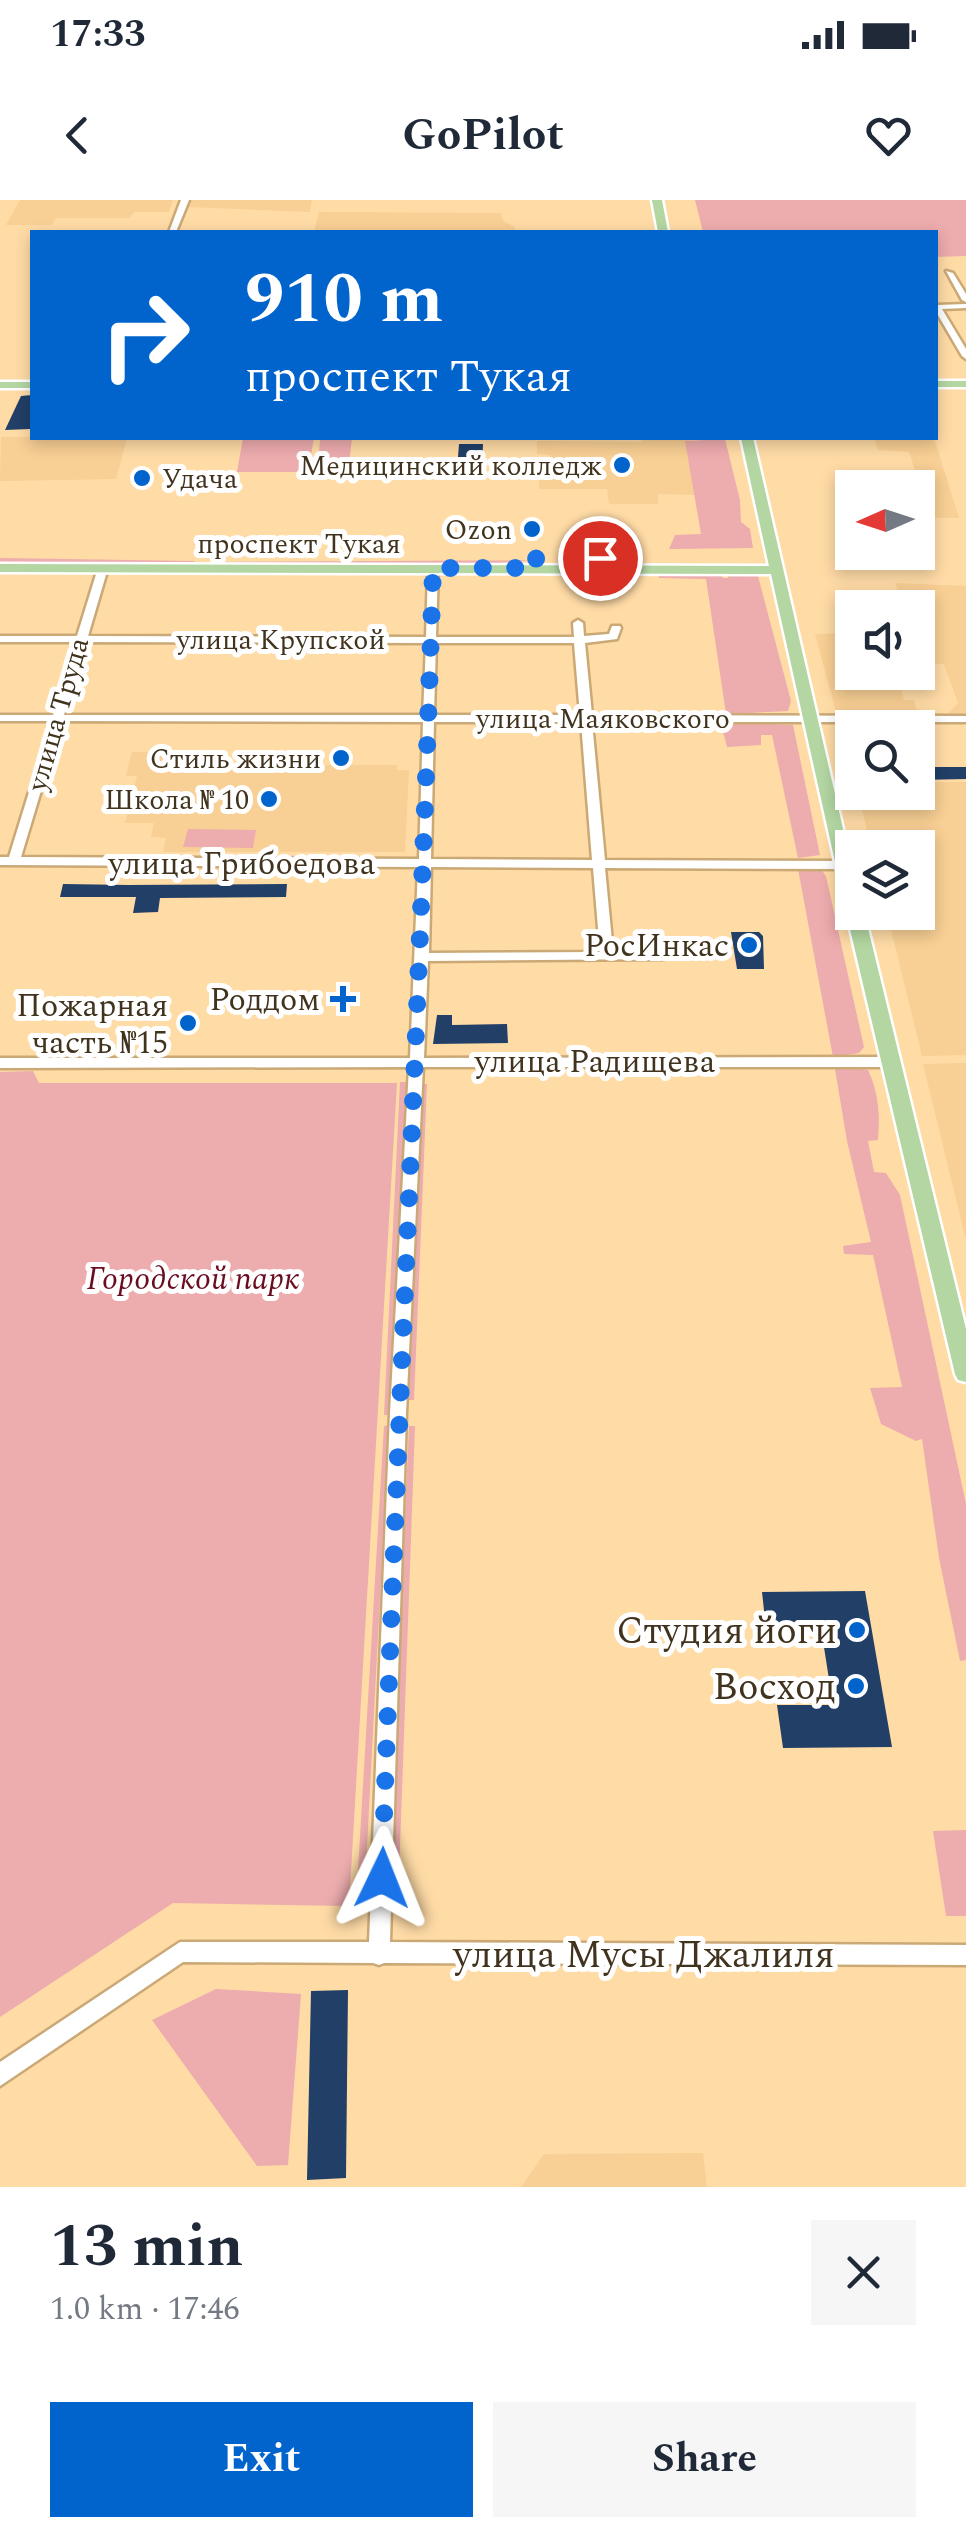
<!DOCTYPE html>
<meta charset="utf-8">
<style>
body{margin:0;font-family:Spectral,serif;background:#f6f6f7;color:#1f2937;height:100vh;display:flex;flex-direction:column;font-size:38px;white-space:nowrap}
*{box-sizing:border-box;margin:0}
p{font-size:32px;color:#747a83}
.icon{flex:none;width:55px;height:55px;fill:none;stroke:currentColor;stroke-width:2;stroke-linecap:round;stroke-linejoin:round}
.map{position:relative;height:1987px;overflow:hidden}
.details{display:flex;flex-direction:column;background:#fff;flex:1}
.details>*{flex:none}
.hud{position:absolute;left:30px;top:30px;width:908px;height:210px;border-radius:0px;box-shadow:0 5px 15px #0003;background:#0064cc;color:#fff;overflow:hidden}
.needle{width:65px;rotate:267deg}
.buttons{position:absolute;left:835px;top:270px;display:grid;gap:20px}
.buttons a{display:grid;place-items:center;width:100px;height:100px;border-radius:0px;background:#fff;box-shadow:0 5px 15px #0003;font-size:50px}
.pin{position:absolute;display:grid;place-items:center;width:85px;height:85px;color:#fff;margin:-42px;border:5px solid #fff;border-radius:50%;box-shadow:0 2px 10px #0007}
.me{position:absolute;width:110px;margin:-55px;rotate:2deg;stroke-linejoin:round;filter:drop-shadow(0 0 8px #0008)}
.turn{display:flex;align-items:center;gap:35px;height:210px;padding:0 50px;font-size:45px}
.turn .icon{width:130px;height:130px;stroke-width:2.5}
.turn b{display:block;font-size:70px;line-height:85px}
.round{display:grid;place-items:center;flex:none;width:105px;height:105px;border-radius:0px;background:#f6f6f7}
.head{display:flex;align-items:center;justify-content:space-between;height:170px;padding:0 50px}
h1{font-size:60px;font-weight:700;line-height:75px}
.cta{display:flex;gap:20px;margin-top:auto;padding:20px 50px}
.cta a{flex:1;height:115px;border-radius:0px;background:#0064cc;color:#fff;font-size:40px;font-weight:700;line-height:115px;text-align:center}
.cta a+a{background:#f6f6f7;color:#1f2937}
.status{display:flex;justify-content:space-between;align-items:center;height:70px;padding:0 50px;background:#fff;direction:ltr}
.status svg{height:28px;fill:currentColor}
header{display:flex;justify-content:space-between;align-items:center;height:130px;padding:0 50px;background:#fff;font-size:45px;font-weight:700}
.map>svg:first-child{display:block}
</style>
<div class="status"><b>17:33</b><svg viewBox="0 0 49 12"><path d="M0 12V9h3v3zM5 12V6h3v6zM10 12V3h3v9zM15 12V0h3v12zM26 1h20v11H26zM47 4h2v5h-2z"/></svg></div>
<header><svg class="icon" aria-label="back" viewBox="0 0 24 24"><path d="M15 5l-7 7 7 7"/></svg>GoPilot<svg class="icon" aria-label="heart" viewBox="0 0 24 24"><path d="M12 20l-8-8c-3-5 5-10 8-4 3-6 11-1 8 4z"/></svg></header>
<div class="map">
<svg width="966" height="1987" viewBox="0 0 966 1987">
<rect width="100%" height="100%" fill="#ffdba6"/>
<path fill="#f8cf94" d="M20 0H173L169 12H134L130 18H56L52 25H6Z
M192 0H312L310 12 189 7Z
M319 12 501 13 503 21 515 27V32H314Z
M1 237H32L127 238 116 279 0 281Z
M643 238H689L697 295 658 294V304H609L607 289H539V277L551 276 550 255 537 254V241L642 242Z
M874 238H934L959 318H931L909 252 878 250Z
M895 383 966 386V515H947L958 503 944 464H918V408L903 407Z
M852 433V472L897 473 904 500H914L918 515 837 516 815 434Z
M132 552H185L204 565H397V570H409L405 652H163L166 638 151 637 154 623H125L137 576H126Z
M918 582H966V855L922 856 887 713 918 712V648L871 647 858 593 918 592Z
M966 863V1040L923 864Z
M703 1953 707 1987H521L544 1954Z"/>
<path fill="#edacae" d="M695 0H966V56L935 57V32H703Z
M243 238H314L308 272H237Z
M352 238 349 265H318L320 239Z
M725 239 740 300 741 322 750 329 753 348 669 349 675 335 701 334 685 241Z
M0 358 194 361V366L0 365Z
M532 360 454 367 213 366 214 362Z
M658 373H720L723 378H728L729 373 758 376 791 501 788 511 726 514 706 379 659 378Z
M715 522 793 525 820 655 798 658 772 535H761V545L727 547 724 535Z
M188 629 256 630 253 648 183 647Z
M809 667 820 668 826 676 864 847 859 853 833 857 798 669Z
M853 868 868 870C879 894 880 915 878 940L868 941 874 972 886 973 900 995 966 1304V1460L960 1461 939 1358 922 1239 916 1241 881 1224 870 1188 902 1187 873 1055 844 1054 843 1046 871 1042 847 941 835 869Z
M33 871 39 883H397L349 1706 173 1703 0 1817V872Z
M400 882H406L390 1215H384Z
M422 884H427L414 1200H409Z
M389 1225 364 1705H356L384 1226Z
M409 1226H415L398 1703H388Z
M966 1630V1716H946L933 1631Z
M216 1789 301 1794 288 1965 257 1966 152 1820Z"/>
<path fill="#213f67" d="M32 195 30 229 5 230 21 196Z
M459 244H483L482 270H457Z
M918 529 933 567H966V579L918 580Z
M63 684 128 685 287 684 286 697 160 698 158 712 133 713 136 697H60Z
M731 732H759L763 736 764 769H737Z
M437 815H452V825L507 824 508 843 433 844Z
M865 1391 892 1547 783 1548 777 1505H833L821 1428 766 1429 762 1392Z
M348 1790 346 1978 307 1980 311 1791Z"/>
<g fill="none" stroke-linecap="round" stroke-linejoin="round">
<g stroke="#cba976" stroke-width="5">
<path id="minor" d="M181 0H189L176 32H169Z
M946 71 953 73 966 94V102L962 100Z
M966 104V108L942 109 966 149V159L962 156 935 110 937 105Z
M103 365 108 368 88 436 426 437 428 368 433 365 438 368 436 437H574L573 423 578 420 583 423 584 436 609 434 612 426H620L621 428 617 439 585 443 592 515 966 516V522H592L605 660 844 661 850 665 844 669 605 668 613 752H659L664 753 666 756 664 759 428 761 424 858 891 857 898 862 891 867H423L406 1213 390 1742 966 1745V1765L384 1763 379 1765 373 1763 183 1762 0 1886V1862L180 1742H369L390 1213 409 867 0 868V858H410L418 667 0 665V657H9L51 521H0V515H53L75 442H0V436H77L98 368ZM86 442 426 443 423 515H64ZM436 443H574L580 515H434ZM62 521 423 522 419 659 21 657ZM434 522H581L592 660 431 659ZM431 667 593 668 600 752 429 753Z"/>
</g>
<g stroke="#fff" stroke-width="5">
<path id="major" d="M652 0H662L668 32H658Z
M935 181H966V187H935Z
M0 182H32V188H0Z
M741 238H753L852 668V707L844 702 771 374 0 372V364L769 366Z
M852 707V712H864L966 1129V1182L958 1180 955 1174 846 712Z"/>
</g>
<use href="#minor" fill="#fff" fill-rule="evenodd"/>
<use href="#major" fill="#b3d6a2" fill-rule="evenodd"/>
</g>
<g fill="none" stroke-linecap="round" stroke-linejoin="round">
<path stroke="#1a73e8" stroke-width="18" stroke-dasharray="0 32.4" d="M382 1678C396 1242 420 805 433 368H538L536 358H600"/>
</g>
<g fill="#0064cc" stroke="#fff" stroke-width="4">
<circle cx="622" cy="265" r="10"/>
<circle cx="142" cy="278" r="10"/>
<circle cx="532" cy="329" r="10"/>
<circle cx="341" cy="558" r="10"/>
<circle cx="269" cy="599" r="10"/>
<circle cx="749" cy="745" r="10"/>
<path d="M338 784h10v10h10v10h-10v10h-10v-10h-10v-10h10z"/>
<circle cx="188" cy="823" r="10"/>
<circle cx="857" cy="1430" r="10"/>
<circle cx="856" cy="1486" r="10"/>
</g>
<g text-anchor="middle" stroke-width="10" stroke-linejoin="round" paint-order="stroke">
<g font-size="28" fill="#41331e" stroke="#fff" text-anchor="end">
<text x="602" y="275">Медицинский колледж</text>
<text x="162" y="288" text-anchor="start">Удача</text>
<text x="512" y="339">Ozon</text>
<text x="321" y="568">Стиль жизни</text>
<text x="249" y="609">Школа № 10</text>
</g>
<g font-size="28" fill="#41331e" stroke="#fff">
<text x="299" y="353">проспект Тукая</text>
<text x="281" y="449">улица Крупской</text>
<text transform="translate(57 514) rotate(-74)" y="10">улица Труда</text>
<text x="603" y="528">улица Маяковского</text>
</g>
<g font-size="32" fill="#41331e" stroke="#fff">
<text x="242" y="674">улица Грибоедова</text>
<text x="595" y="872">улица Радищева</text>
</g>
<g font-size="32" fill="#41331e" stroke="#fff" text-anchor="end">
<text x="729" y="756">РосИнкас</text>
<text x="320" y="810">Роддом</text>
<text x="168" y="816">Пожарная<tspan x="168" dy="37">часть №15</tspan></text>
</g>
<g font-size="32" font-style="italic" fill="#6a0d21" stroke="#fff">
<text x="193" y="1089">Городской парк</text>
</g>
<g font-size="38" fill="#41331e" stroke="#fff" text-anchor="end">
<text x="837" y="1443">Студия йоги</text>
<text x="836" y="1499">Восход</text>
</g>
<g font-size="38" fill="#41331e" stroke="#fff">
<text x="644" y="1767">улица Мусы Джалиля</text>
</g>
</g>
</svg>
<div class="buttons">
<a><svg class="needle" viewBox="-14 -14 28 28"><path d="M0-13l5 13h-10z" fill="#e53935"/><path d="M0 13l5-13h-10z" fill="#747a83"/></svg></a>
<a><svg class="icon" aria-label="sound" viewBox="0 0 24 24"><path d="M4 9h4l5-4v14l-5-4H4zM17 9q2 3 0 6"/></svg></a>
<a><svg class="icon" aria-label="search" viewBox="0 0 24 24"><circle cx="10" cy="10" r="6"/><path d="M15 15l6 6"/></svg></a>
<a><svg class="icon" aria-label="layers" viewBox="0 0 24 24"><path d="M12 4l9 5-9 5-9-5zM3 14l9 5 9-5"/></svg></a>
</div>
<div class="pin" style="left:600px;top:358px;background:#d93025"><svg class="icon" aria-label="arrive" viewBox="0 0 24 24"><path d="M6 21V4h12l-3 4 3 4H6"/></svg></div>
<svg class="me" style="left:382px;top:1678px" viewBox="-20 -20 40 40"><path d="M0-17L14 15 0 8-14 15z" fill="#1a73e8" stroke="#fff" stroke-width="4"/></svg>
<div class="hud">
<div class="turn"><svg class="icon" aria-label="right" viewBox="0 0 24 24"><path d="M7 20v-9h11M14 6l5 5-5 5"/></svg><div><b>910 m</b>проспект Тукая</div></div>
</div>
</div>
<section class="details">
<div class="head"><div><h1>13 min</h1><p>1.0 km · 17:46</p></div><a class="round"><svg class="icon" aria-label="close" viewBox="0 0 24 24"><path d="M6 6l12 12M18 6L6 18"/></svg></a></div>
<div class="cta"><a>Exit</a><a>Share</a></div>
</section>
